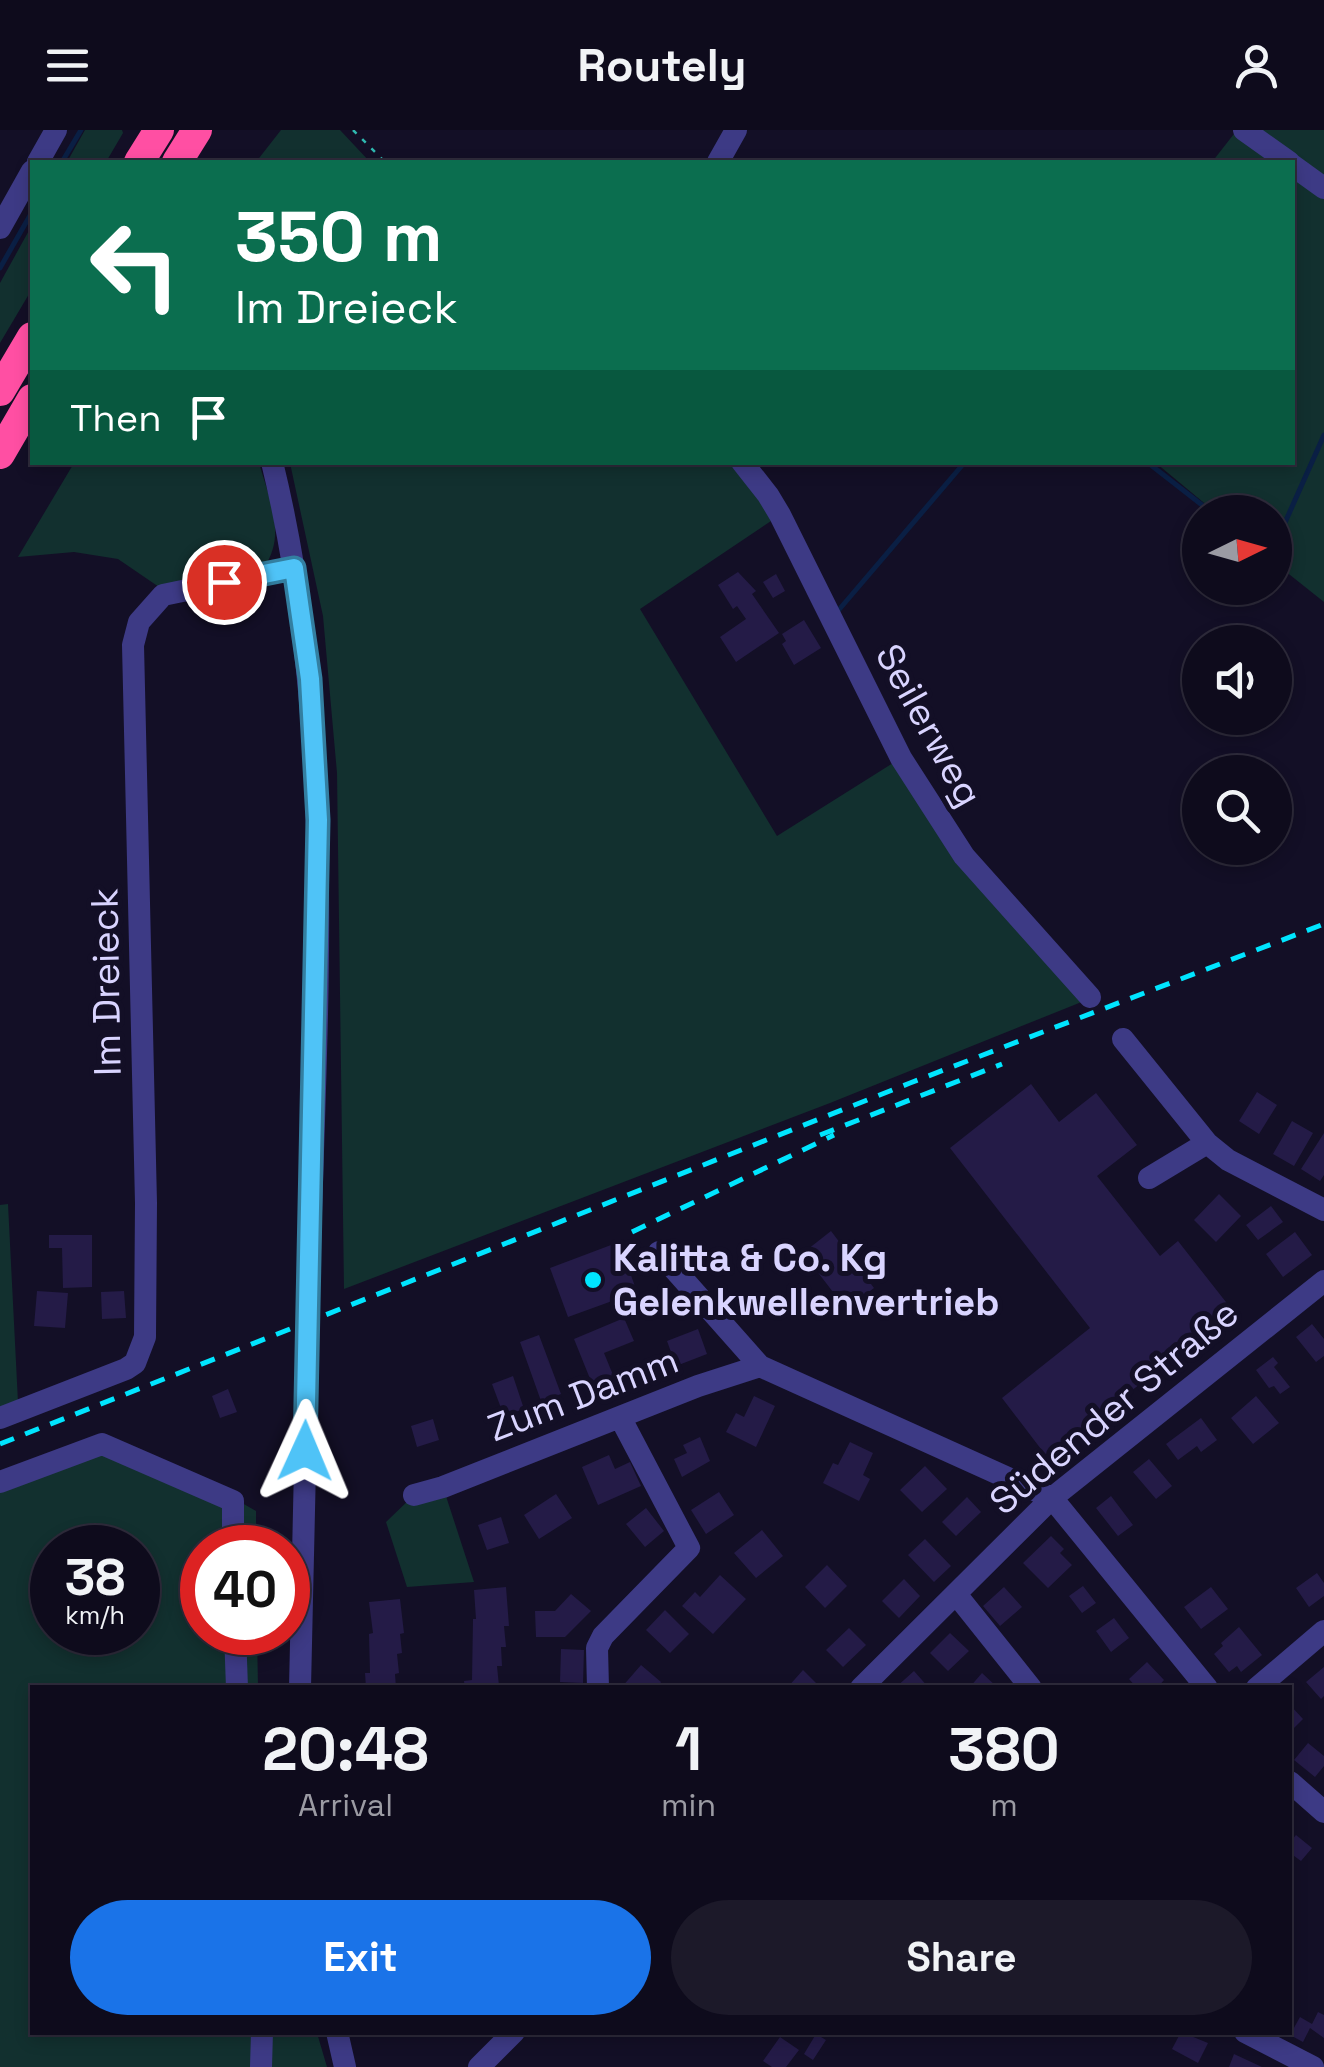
<!DOCTYPE html>
<meta charset="utf-8">
<style>
body{margin:0;font-family:"Space Grotesk",sans-serif;background:#1c1929;color:#f1f3f6;height:100vh;display:flex;flex-direction:column;font-size:38px;white-space:nowrap}
*{box-sizing:border-box;margin:0}
p{font-size:32px;color:#9b9ba3}
.icon{flex:none;width:55px;height:55px;fill:none;stroke:currentColor;stroke-width:2;stroke-linecap:round;stroke-linejoin:round}
.map{position:relative;flex:1;overflow:hidden}
.details{position:absolute;left:30px;top:1555px;width:1262px;height:350px;display:flex;flex-direction:column;background:#0e0b1c;border-radius:0px;box-shadow:0 5px 15px #0003,0 0 0 2px #2e2b3b}
.details>*{flex:none}
.hud{position:absolute;left:30px;top:30px;width:1265px;height:305px;border-radius:0px;box-shadow:0 5px 15px #0003,0 0 0 2px #2e2b3b;background:#0b6e4f;color:#fff;overflow:hidden}
.needle{width:65px;rotate:85deg}
.fabs{position:absolute;left:1182px;top:365px;display:grid;gap:20px}
.fabs a{display:grid;place-items:center;width:110px;height:110px;border-radius:50%;background:#0e0b1c;box-shadow:0 5px 15px #0003,0 0 0 2px #2e2b3b;font-size:50px}
.speed{position:absolute;left:30px;top:1395px;display:flex;gap:20px;font-size:50px;font-weight:700;text-align:center}
.speed>*{display:grid;place-content:center;width:130px;height:130px;border-radius:50%;background:#0e0b1c;box-shadow:0 5px 15px #0003,0 0 0 2px #2e2b3b;line-height:1}
.speed small{font-size:25px;font-weight:400}
.speed .limit{border:15px solid #d22;background:#fff;color:#111}
.pin{position:absolute;display:grid;place-items:center;width:85px;height:85px;color:#fff;margin:-42px;border:5px solid #fff;border-radius:50%;box-shadow:0 2px 10px #0007}
.me{position:absolute;width:110px;margin:-55px;rotate:1deg;stroke-linejoin:round;filter:drop-shadow(0 0 8px #0008)}
.turn{display:flex;align-items:center;gap:35px;height:210px;padding:0 40px;font-size:45px}
.turn .icon{width:130px;height:130px;stroke-width:2.5}
.turn b{display:block;font-size:70px;line-height:85px}
.then{display:flex;align-items:center;height:95px;padding:0 40px;background:#0003;gap:20px;font-size:38px}
.eta{display:flex;justify-content:space-evenly;align-items:center;height:170px;text-align:center}
.eta b{font-size:60px;font-weight:700;line-height:70px}
.cta{display:flex;gap:20px;margin-top:auto;padding:20px 40px}
.cta a{flex:1;height:115px;border-radius:60px;background:#1a73e8;color:#fff;font-size:40px;font-weight:700;line-height:115px;text-align:center}
.cta a+a{background:#1c1929;color:#f1f3f6}
header{display:flex;justify-content:space-between;align-items:center;height:130px;padding:0 40px;background:#0e0b1c;font-size:45px;font-weight:700}
.map>svg:first-child{display:block}
</style>
<header><svg class="icon" aria-label="menu" viewBox="0 0 24 24"><path d="M4 6h16M4 12h16M4 18h16"/></svg>Routely<svg class="icon" aria-label="person" viewBox="0 0 24 24"><circle cx="12" cy="8" r="4"/><path d="M4 21q1-7 8-7t8 7"/></svg></header>
<div class="map">
<svg width="1324" height="1937" viewBox="0 0 1324 1937">
<rect width="100%" height="100%" fill="#130f26"/>
<path fill="#12302f" fill-rule="evenodd" d="M85 0H122L123 3 106 32H67Z
M281 0H340L370 32H256Z
M1237 0 1289 32H1212Z
M1251 0H1324V50Z
M1293 35 1324 58V472L1275 433V382H1215L1156 333 1292 332Z
M32 95V159L0 213V153Z
M74 333H259C269 368 287 405 264 437L159 457 118 429 74 422 18 427Z
M290 333H742L780 385 640 479 777 706 901 628 1089 869 830 973 344 1159 337 643 323 486Z
M8 1074 19 1292 0 1299V1075Z
M93 1308 235 1369 256 1381V1417L202 1418V1502L257 1503 258 1557 32 1558V1902L317 1903 327 1937H0V1345ZM52 1418H138V1502H52Z
M443 1357 474 1452 407 1457 386 1392 414 1365Z"/>
<g fill="none" stroke-linecap="round" stroke-linejoin="round">
<path stroke="#0a1f44" stroke-width="5" d="M62 32 81 0
M0 138 32 82
M1147 332 1211 382
M1275 415 1324 305
M837 482 965 332"/>
</g>
<path fill="#241b47" d="M738 442 756 461 752 464 779 503 736 532 720 507 746 489 737 476 733 479 718 455Z
M776 444 785 461 773 468 763 452Z
M804 490 821 518 794 535 782 514 786 511 782 504Z
M1031 954 1059 992 1096 963 1137 1015 1097 1046 1160 1126 1178 1111 1233 1181 1047 1327 1002 1268 1090 1198 950 1018Z
M1257 962 1277 975 1259 1004 1239 991Z
M1292 991 1313 1003 1294 1036 1273 1024Z
M1324 1003V1045L1320 1051 1301 1039Z
M1219 1064 1241 1086 1216 1112 1194 1090Z
M1271 1076 1283 1092 1258 1110 1246 1095Z
M831 1101 874 1158 846 1179 803 1123Z
M1295 1102 1312 1125 1283 1147 1266 1124Z
M49 1105H92V1157L63 1158 62 1118H49Z
M619 1112 637 1162 568 1187 550 1138Z
M37 1161 68 1163 65 1198 34 1196Z
M124 1161 126 1188 102 1189 101 1162Z
M624 1188 634 1211 604 1223 620 1262 599 1271 574 1209Z
M1312 1194 1324 1209V1226L1316 1232 1296 1207Z
M698 1199 707 1224 676 1236 667 1211Z
M539 1205 561 1264 541 1271 520 1212Z
M1273 1227 1278 1233 1274 1237 1290 1257 1280 1264 1274 1256 1269 1258 1256 1240Z
M513 1246 524 1279 504 1286 492 1254Z
M228 1259 237 1282 220 1288 212 1266Z
M754 1266 775 1276 756 1317 726 1302 736 1283 744 1287Z
M1256 1266 1279 1293 1253 1314 1231 1288Z
M1201 1288 1217 1310 1201 1322 1197 1316 1178 1330 1166 1314Z
M433 1289 439 1310 417 1317 411 1296Z
M700 1307 710 1331 682 1347 674 1329 687 1323 683 1315Z
M850 1312 873 1323 863 1345 870 1349 859 1371 823 1353 833 1333 838 1335Z
M609 1325 615 1339 630 1332 641 1356 598 1375 582 1337Z
M1149 1329 1172 1356 1156 1369 1133 1342Z
M925 1336 947 1359 922 1382 900 1360Z
M719 1362 734 1385 706 1404 691 1380Z
M556 1364 572 1388 539 1409 524 1385Z
M1111 1366 1133 1395 1118 1406 1096 1378Z
M967 1367 981 1382 956 1406 942 1392Z
M646 1378 664 1401 645 1417 626 1394Z
M501 1387 509 1413 487 1420 478 1395Z
M762 1400 783 1426 756 1448 734 1423Z
M1051 1406 1064 1419 1060 1423 1072 1435 1048 1458 1023 1433Z
M925 1409 951 1436 934 1452 908 1425Z
M827 1435 847 1456 825 1478 805 1457Z
M1317 1443 1324 1453V1466L1309 1477 1296 1458Z
M720 1445 746 1469 713 1504 682 1476 695 1462 700 1467Z
M904 1449 920 1466 899 1488 882 1471Z
M1083 1456 1096 1473 1082 1483 1069 1466Z
M506 1457 509 1496H504L506 1517H501L502 1536H497L499 1556 465 1558 464 1551 472 1550 473 1489H476L474 1460Z
M1004 1457 1022 1477 1000 1496 983 1476Z
M1211 1457 1228 1479 1201 1499 1184 1477Z
M571 1464 591 1481 565 1507H536L535 1481H555Z
M400 1469 404 1503 400 1504 402 1523 397 1524 399 1543 395 1544 396 1558H366L365 1543H370L369 1504 373 1503 369 1472Z
M665 1480 689 1504 670 1523 646 1500Z
M1114 1488 1129 1508 1111 1522 1096 1501Z
M1239 1497 1262 1525 1241 1542 1237 1536 1229 1542 1214 1524 1223 1516 1221 1513Z
M849 1498 866 1515 843 1537 826 1520Z
M950 1503 969 1521 948 1541 930 1523Z
M561 1519 584 1520 583 1553 560 1552Z
M1147 1532 1164 1550 1157 1558H1137L1129 1549Z
M641 1535 661 1552 657 1558H621Z
M1324 1537V1566L1321 1569 1306 1552Z
M803 1540 821 1558H787Z
M914 1541 929 1558H895Z
M982 1543 998 1558H969Z
M1290 1575 1303 1589 1290 1602Z
M1308 1613 1324 1626V1636L1315 1647 1294 1630Z
M1296 1705 1312 1718 1301 1731 1290 1723V1712Z
M1318 1882 1324 1885V1908L1310 1898 1303 1912 1290 1905 1300 1887 1312 1894Z
M1181 1902 1208 1913 1198 1933 1172 1919Z
M816 1904 826 1910 813 1930 804 1924Z
M780 1907 799 1920 786 1937H772L763 1931Z
M1234 1924 1262 1937H1229Z"/>
<g fill="none" stroke-linecap="round" stroke-linejoin="round">
<path stroke="#2fb8b0" stroke-width="2.5" stroke-dasharray="5 8" stroke-linecap="butt" d="M353 0 385 32"/>
<path stroke="#3d3a85" stroke-width="22" d="M1244 0 1289 32
M38 32 56 0
M718 32 736 0
M1292 35 1324 58
M0 98 32 41
M272 332C338 601 316 877 309 1151
M742 332 768 365 780 385 901 628 964 726 1090 867
M1123 909 1207 1013 1228 1030 1324 1080
M1149 1048 1207 1013
M659 1122 760 1236
M0 1288 126 1239 135 1233 145 1207 146 1073 133 515 139 492 163 465 294 438
M0 1352 102 1314 233 1371V1418
M414 1365 443 1357 698 1256 760 1236 1052 1368 1207 1558
M956 1464 1031 1558
M235 1502 237 1558
M300 1558 307 1248
M598 1558 597 1518 603 1506 689 1418 620 1287
M861 1558 1052 1368 1324 1151
M1257 1558 1324 1501
M1290 1652 1324 1682
M337 1902 345 1937
M1245 1902 1313 1937
M261 1937 262 1902
M479 1937 514 1902"/>
<path stroke="#ff4fa3" stroke-width="30" d="M177 32 197 0
M0 261 32 207
M0 324 32 269"/>
<path stroke="#00e5ff" stroke-width="5" stroke-dasharray="15 12" stroke-linecap="butt" d="M820 1005 1002 934
M632 1102 834 1005
M0 1314 910 953 1324 794"/>
<path stroke="#3d3a85" stroke-width="22" d="M307 1248 309 1151"/>
<path stroke="#ff4fa3" stroke-width="30" d="M139 32 159 0"/>
</g>
<g fill="none" stroke-linecap="round" stroke-linejoin="round">
<g stroke="#337fa1" stroke-width="25">
<path id="route" d="M224 452 294 438 310 549 318 690 305 1321"/>
</g>
<use href="#route" stroke="#4fc3f7" stroke-width="18"/>
</g>
<circle fill="#00e5ff" stroke="#130f26" stroke-width="4" cx="593" cy="1150" r="10"/>
<g text-anchor="middle" stroke-width="10" stroke-linejoin="round" paint-order="stroke">
<g font-size="38" fill="#d9d4ff" stroke="#130f26">
<text transform="translate(929 595) rotate(61)" y="13">Seilerweg</text>
<text transform="translate(106 852) rotate(-91)" y="13">Im Dreieck</text>
<text transform="translate(583 1264) rotate(-21)" y="13">Zum Damm</text>
<text transform="translate(1114 1277) rotate(-40)" y="13">Südender Straße</text>
</g>
<g font-size="38" font-weight="bold" fill="#d9d4ff" stroke="#130f26" text-anchor="start">
<text x="613" y="1141">Kalitta &amp; Co. Kg<tspan x="613" dy="44">Gelenkwellenvertrieb</tspan></text>
</g>
</g>
</svg>
<div class="fabs">
<a><svg class="needle" viewBox="-14 -14 28 28"><path d="M0-13l5 13h-10z" fill="#e53935"/><path d="M0 13l5-13h-10z" fill="#9b9ba3"/></svg></a>
<a><svg class="icon" aria-label="sound" viewBox="0 0 24 24"><path d="M4 9h4l5-4v14l-5-4H4zM17 9q2 3 0 6"/></svg></a>
<a><svg class="icon" aria-label="search" viewBox="0 0 24 24"><circle cx="10" cy="10" r="6"/><path d="M15 15l6 6"/></svg></a>
</div>
<div class="speed"><div>38<small>km/h</small></div><div class="limit">40</div></div>
<div class="pin" style="left:224px;top:452px;background:#d93025"><svg class="icon" aria-label="arrive" viewBox="0 0 24 24"><path d="M6 21V4h12l-3 4 3 4H6"/></svg></div>
<svg class="me" style="left:305px;top:1321px" viewBox="-20 -20 40 40"><path d="M0-17L14 15 0 8-14 15z" fill="#4fc3f7" stroke="#fff" stroke-width="4"/></svg>
<div class="hud">
<div class="turn"><svg class="icon" aria-label="left" viewBox="0 0 24 24"><path d="M17 20v-9H6M10 6l-5 5 5 5"/></svg><div><b>350 m</b>Im Dreieck</div></div>
<div class="then">Then<svg class="icon" aria-label="arrive" viewBox="0 0 24 24"><path d="M6 21V4h12l-3 4 3 4H6"/></svg></div>
</div>
<section class="details">
<div class="eta">
<div><b>20:48</b><p>Arrival</p></div>
<div><b>1</b><p>min</p></div>
<div><b>380</b><p>m</p></div>
</div>
<div class="cta"><a>Exit</a><a>Share</a></div>
</section>
</div>
